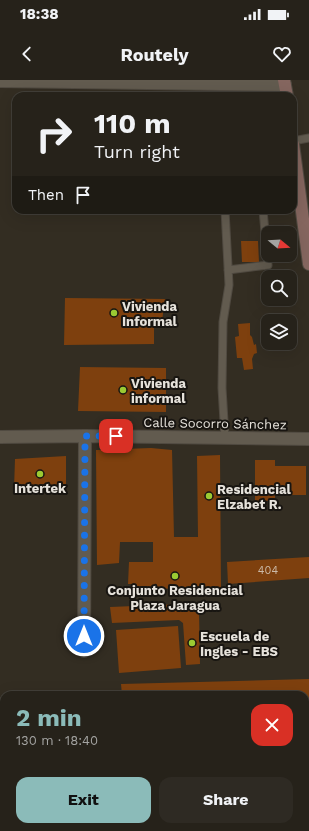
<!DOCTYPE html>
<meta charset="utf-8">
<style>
body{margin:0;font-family:"Work Sans",sans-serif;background:#2e2a23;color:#f1f3f6;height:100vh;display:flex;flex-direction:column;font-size:15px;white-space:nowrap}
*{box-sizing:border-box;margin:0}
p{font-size:13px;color:#a4a4a2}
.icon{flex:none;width:22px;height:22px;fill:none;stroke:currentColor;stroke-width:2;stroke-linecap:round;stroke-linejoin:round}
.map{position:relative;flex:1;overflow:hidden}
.panel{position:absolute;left:0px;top:611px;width:309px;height:140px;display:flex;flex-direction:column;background:#26221a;border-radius:12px 12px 0 0;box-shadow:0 4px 16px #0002,0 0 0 1px #423f39}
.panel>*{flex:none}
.guide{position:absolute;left:12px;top:12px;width:285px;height:122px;border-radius:12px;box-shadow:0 4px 16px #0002,0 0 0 1px #423f39;background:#26221a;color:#f1f3f6;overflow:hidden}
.needle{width:26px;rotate:108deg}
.controls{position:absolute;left:261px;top:146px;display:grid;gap:8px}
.controls a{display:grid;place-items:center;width:36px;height:36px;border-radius:8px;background:#26221a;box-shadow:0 4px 16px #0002,0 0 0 1px #423f39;font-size:20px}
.pin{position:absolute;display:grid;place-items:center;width:34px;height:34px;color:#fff;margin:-17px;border-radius:8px;box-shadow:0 2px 6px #0006}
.me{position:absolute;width:44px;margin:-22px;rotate:0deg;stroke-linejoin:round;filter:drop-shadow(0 0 3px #0008)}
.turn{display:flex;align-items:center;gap:14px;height:84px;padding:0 16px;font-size:18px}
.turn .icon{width:52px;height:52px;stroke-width:2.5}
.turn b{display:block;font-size:28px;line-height:34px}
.then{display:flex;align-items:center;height:38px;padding:0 16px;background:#0003;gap:8px;font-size:15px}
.round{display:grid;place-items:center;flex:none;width:42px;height:42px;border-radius:12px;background:#2e2a23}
.headline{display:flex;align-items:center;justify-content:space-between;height:68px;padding:0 16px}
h1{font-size:24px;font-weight:700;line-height:30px;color:#8bbbb9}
.action{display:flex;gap:8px;margin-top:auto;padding:8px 16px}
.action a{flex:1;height:46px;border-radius:12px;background:#8bbbb9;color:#111;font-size:16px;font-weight:700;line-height:46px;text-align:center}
.action a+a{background:#2e2a23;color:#f1f3f6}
.status{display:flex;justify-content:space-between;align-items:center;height:28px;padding:0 20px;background:#26221a;direction:ltr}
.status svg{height:11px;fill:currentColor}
header{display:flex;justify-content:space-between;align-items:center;height:52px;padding:0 16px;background:#26221a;font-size:18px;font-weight:700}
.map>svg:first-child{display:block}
</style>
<div class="status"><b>18:38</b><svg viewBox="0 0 49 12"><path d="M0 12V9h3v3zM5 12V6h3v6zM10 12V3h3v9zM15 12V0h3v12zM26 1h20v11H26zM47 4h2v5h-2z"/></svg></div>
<header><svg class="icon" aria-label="back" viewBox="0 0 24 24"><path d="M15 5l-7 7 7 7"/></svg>Routely<svg class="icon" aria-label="heart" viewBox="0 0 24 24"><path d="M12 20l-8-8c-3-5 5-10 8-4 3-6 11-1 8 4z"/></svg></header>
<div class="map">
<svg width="309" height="751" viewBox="0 0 309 751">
<rect width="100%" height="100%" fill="#332d22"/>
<path fill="#205235" d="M305 642H309V727H305Z
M309 738V751H239V747H305V739Z"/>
<path fill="#7e400e" d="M241 161H258L259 182H242Z
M65 218 167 219 164 222 162 244 154 246V264L64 265Z
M250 243V255L252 257 254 265 256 264 257 273 254 274 252 279 253 289 244 290 242 278H237L235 257 239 256 238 244Z
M80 287 166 288V332L78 331Z
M151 368 172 370 174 457H198L197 376 220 375 221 508 209 510V507L190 506V510L157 508 158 512 140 511 139 508 135 507 133 504H128L129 482H153V462H120L119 483 97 485 96 370Z
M66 376V409H14L15 379Z
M255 380H275V386H306V415H275V421H255Z
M309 477V498L228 504 227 482Z
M183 524 191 526 199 530 200 584 186 585 183 543 179 540 112 543 110 527Z
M178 546 181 588 119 593 116 550Z
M309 599V642H305V615H122L121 604Z
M0 635 4 637V711H0Z"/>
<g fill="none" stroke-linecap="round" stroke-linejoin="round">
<g stroke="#504a41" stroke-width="9">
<path id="service" d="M293 61 309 58
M228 190 268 185 263 130
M225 358 222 308 223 242 229 205 225 130
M0 622H4
M305 733H309
M191 747V751
M224 747V751"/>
</g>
<g stroke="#504a41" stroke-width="14">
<path id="minor" d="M0 1 285 5
M0 357 85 356 309 359
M84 571 85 356"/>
</g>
<g stroke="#504a41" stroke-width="14">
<path id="secondary" d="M284 0 287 16
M293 64 309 184"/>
</g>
<path stroke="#7b766c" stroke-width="2" stroke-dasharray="3 2" stroke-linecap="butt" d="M305 699 309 702
M162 747V751"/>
<use href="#service" stroke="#625b4f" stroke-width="7"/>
<use href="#minor" stroke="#625b4f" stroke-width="12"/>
<use href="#secondary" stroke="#85665f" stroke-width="12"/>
</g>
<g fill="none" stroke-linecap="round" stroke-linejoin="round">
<path stroke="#1a73e8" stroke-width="7" stroke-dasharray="0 12.6" d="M84 556 85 356H116"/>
</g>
<g fill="#9bcb33" stroke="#181511" stroke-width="1.5">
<circle cx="114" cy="233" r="4"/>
<circle cx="123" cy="310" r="4"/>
<circle cx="40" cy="394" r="4"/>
<circle cx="209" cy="416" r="4"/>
<circle cx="175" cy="496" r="4"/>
<circle cx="192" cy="563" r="4"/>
</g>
<g text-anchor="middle" stroke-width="4" stroke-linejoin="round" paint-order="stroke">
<g font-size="11" fill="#ccbaa8">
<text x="268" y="494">404</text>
</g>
<g font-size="13" font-weight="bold" fill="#e6e2db" stroke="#181511" text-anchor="start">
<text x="122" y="231">Vivienda<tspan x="122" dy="15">Informal</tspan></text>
<text x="131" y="308">Vivienda<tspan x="131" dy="15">informal</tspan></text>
<text x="40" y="413" text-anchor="middle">Intertek</text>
<text x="217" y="414">Residencial<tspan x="217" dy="15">Elzabet R.</tspan></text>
<text x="175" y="515" text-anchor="middle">Conjunto Residencial<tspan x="175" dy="15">Plaza Jaragua</tspan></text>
<text x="200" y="561">Escuela de<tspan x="200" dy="15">Ingles - EBS</tspan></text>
</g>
<g font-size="13" fill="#e6e2db" stroke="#181511">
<text transform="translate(215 343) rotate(1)" y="5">Calle Socorro Sánchez</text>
</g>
</g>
</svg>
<div class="controls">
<a><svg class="needle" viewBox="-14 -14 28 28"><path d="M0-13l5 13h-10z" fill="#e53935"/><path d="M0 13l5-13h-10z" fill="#a4a4a2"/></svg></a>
<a><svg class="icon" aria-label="search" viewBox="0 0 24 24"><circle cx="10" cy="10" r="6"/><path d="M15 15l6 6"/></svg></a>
<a><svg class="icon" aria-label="layers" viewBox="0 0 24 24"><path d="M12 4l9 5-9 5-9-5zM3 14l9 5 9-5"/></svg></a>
</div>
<div class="pin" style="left:116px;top:356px;background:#d93025"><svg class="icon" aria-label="arrive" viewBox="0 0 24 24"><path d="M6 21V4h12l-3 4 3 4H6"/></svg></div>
<svg class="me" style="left:84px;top:556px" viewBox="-20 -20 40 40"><circle r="17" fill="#1a73e8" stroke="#fff" stroke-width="3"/><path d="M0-11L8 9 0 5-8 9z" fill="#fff"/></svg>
<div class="guide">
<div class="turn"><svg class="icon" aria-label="right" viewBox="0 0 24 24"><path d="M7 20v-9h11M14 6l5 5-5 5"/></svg><div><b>110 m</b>Turn right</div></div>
<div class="then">Then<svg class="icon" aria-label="arrive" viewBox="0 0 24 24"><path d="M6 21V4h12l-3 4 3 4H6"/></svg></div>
</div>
<section class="panel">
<div class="headline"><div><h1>2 min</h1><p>130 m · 18:40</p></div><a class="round" style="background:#d93025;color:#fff"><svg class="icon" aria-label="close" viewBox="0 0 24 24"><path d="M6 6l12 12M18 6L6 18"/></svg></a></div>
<div class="action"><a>Exit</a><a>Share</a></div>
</section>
</div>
